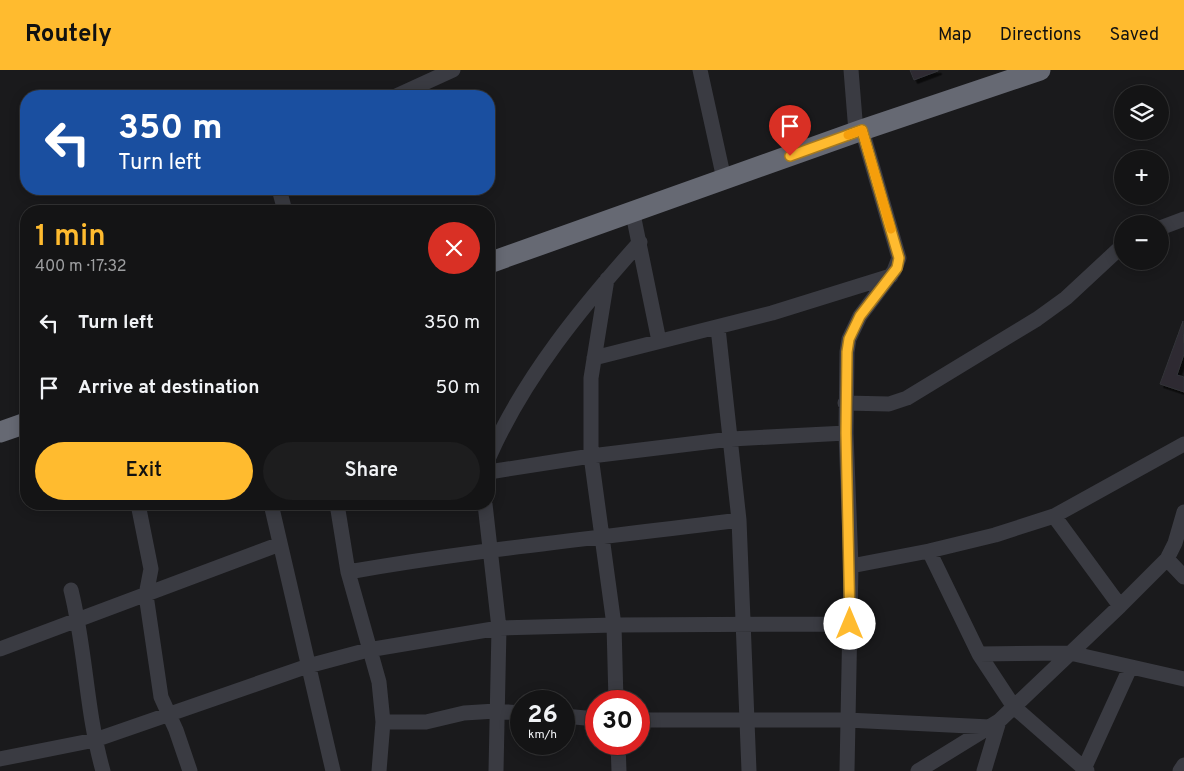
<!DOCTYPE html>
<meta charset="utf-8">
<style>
body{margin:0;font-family:Overpass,sans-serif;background:#1d1d1e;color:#f1f3f6;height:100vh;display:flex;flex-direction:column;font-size:19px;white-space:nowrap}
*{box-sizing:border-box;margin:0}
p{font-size:16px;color:#9d9ea0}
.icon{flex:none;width:28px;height:28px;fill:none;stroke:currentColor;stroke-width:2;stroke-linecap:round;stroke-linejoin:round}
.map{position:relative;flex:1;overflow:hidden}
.sheet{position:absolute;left:20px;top:135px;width:475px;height:305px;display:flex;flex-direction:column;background:#141415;border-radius:20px;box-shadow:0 2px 12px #0003,0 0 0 1px #333334}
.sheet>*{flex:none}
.top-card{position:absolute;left:20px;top:20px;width:475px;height:105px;border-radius:20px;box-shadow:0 2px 12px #0003,0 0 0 1px #333334;background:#1a4fa0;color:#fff;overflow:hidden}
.tools{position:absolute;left:1114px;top:15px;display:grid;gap:10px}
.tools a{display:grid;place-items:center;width:55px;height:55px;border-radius:50%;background:#141415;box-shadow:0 2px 12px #0003,0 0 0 1px #333334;font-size:25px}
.speed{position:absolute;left:510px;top:620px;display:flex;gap:10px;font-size:25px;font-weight:700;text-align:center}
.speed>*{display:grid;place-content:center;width:65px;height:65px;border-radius:50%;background:#141415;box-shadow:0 2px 12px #0003,0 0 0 1px #333334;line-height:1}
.speed small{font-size:12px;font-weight:400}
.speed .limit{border:8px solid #d22;background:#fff;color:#111}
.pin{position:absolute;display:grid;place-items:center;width:42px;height:42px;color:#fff;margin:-51px -21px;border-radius:50% 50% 50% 0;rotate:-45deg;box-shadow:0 0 5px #0007}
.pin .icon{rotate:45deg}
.me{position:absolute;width:55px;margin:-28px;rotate:0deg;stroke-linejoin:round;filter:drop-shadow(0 0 4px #0008)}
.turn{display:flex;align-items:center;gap:18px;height:105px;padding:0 15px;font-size:22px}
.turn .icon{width:65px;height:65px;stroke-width:2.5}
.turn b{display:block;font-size:35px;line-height:42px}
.round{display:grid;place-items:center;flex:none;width:52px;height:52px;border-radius:26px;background:#1d1d1e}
.head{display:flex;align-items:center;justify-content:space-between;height:85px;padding:0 15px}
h1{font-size:30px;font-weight:600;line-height:38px;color:#ffbb2f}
.button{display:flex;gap:10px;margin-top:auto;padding:10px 15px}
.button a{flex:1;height:58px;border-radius:30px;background:#ffbb2f;color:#111;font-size:20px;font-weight:600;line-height:58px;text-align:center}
.button a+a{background:#1d1d1e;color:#f1f3f6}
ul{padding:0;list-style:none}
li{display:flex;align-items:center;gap:15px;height:65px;padding:0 15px}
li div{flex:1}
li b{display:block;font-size:19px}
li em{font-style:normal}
header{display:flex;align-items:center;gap:30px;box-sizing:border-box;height:70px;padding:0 25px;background:#ffbb2f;color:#111}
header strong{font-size:24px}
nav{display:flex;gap:28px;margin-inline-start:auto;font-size:18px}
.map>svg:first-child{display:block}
</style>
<header>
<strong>Routely</strong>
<nav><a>Map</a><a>Directions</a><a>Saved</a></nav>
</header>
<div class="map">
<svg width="1184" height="701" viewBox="0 0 1184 701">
<defs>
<filter id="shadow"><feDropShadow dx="3.5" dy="3.5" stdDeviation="0" flood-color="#0009"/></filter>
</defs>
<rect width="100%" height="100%" fill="#1a1a1c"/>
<path fill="#2d2c30" stroke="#333339" filter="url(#shadow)" d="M910 0H938V1L914 10Z
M1183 251 1184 284 1177 305 1184 307V322L1160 314Z"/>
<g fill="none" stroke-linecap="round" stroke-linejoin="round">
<path stroke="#3a3b42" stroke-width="15" d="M700 0 724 109
M851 0 856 62
M396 26 453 0
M279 119 285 141
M633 144 659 271
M1160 158 1184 149
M607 209 591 308V386L614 555 616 631
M718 258 739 450 749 701
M594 288 772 243 891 206
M845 333 889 334 907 328 1037 249 1066 228 1122 176
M489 387C525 306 581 238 640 172
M489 402 591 386 731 369 846 363
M138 434 151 499 146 525 161 627 176 660 190 701
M271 434 333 701
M337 434 348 502 379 612 383 652 379 701
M485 434 499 558 496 701
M1054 446 1120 536
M929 481 979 584 1070 583 1184 609
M1167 489 1184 507
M851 496 929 481 995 465 1054 446 1184 374
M348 502C478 479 609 467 739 450
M71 520C86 580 86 642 103 701
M0 579 280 474
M979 584 1014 637 1087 701
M564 646 596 649
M639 650H847L990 657
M383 652H426L464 643 496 641 521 643
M618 674 619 701
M0 689 95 670 308 596 368 580 499 558 614 555 850 554
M847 701 851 496 846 363 847 282 849 269 860 246 894 201 899 188 862 60
M918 701 999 651 1120 536 1167 489 1175 473 1184 442
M984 701 999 651
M1083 701 1130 598
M1180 701 1184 695"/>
<path stroke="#666973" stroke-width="21" d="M489 193 862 60 1040 0
M0 362 26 353"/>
</g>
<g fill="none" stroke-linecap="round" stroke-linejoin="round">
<g stroke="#a67a1f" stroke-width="12">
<path id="route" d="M790 86 862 60 899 188 897 198 860 246 849 269 847 282 846 363 850 554"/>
</g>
<use href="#route" stroke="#ffbb2f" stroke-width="9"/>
<path stroke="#f59e0b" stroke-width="9" d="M848 65 862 60 891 159"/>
</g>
</svg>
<div class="tools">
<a><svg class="icon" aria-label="layers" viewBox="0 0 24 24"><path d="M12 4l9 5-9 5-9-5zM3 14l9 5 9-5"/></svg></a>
<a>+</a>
<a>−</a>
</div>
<div class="speed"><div>26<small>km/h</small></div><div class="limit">30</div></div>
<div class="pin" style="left:790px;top:86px;background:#d93025"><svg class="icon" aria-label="arrive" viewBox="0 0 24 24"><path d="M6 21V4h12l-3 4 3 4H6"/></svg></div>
<svg class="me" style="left:850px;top:554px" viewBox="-20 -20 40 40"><circle r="19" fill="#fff"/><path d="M0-13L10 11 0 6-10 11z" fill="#ffbb2f"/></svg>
<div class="top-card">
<div class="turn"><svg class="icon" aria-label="left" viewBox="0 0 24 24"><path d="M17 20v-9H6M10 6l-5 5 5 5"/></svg><div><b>350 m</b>Turn left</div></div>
</div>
<section class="sheet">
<div class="head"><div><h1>1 min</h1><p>400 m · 17:32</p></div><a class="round" style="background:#d93025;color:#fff"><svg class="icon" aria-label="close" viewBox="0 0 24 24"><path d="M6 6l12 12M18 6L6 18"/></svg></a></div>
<ul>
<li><svg class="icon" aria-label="left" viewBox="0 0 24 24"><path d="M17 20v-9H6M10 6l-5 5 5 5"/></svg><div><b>Turn left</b></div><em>350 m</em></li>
<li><svg class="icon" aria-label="arrive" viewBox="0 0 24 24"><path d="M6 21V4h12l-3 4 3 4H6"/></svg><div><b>Arrive at destination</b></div><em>50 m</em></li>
</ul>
<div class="button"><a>Exit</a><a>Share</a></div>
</section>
</div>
